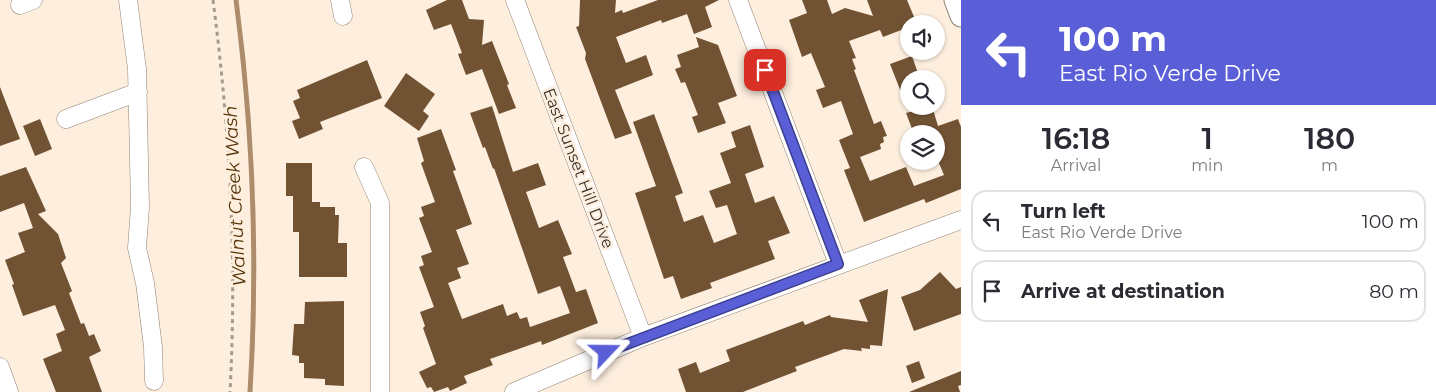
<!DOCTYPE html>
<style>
body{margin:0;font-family:Montserrat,sans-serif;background:#f2f2f3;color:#2b2b33;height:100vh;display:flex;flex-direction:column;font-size:19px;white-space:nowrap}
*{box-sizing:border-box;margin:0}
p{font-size:16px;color:#7c7c81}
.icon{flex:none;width:28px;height:28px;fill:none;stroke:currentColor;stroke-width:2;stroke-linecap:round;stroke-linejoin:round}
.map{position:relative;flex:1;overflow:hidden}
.details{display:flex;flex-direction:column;background:#fff;width:475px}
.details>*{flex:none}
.top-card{background:#5b5fd7;color:#fff;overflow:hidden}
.buttons{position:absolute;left:900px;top:15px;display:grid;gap:10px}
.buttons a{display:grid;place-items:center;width:45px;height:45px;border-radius:50%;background:#fff;box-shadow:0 1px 4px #0004;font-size:25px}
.pin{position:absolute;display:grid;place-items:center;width:42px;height:42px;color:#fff;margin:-21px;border-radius:10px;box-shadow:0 2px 8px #0006}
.me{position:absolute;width:55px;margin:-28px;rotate:67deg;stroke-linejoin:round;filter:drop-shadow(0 0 4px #0008)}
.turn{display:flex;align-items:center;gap:18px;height:105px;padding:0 15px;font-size:22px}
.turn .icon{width:65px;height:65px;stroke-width:2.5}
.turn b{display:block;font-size:35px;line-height:42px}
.eta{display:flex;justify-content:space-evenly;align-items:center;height:85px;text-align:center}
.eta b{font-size:30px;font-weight:600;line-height:35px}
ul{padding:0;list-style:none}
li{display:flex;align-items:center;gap:15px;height:62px;margin:0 10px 8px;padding:0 5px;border:2px solid #e1e1e2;border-radius:15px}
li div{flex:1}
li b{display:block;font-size:19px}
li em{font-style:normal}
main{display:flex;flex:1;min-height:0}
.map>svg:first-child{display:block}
</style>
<main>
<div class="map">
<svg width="961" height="392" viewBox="0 0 961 392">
<rect width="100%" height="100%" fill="#feeede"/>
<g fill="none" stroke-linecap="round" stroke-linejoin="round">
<path stroke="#ac8c6a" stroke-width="5" d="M236 0C253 129 258 262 250 392"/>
</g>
<path fill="#715334" d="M447 0H462L469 19 484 20 482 45 492 41 509 84 507 85 516 108 499 114 482 69 466 75 458 54 462 53 451 24 434 30 426 10Z
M580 0H616L615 13 622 10 623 13 658 0H719L705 7 712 27 694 34 687 14 662 23 661 20 616 37 626 63 646 55 653 75 615 90 632 133 615 139 585 59 586 53 576 27 579 26Z
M802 0H827L832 14 845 8 873 16 867 0H907L917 24H909V27L883 37 880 30 849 41 856 58 852 59 856 69 854 70 874 124 881 121 887 136 883 137 884 142 880 144 881 149 860 157 870 181 906 167 914 186 944 175 936 156V134H914L906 113 932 106 938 126 958 119 961 127V189L926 203 924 199 864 222 844 170 850 168 839 140 853 134 841 101 823 108 816 90 825 87 811 53 802 57 789 20 807 13Z
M696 37 718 45 737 96 718 103 726 123 698 133 692 117 698 115 685 82 681 83 675 69 681 67 677 55 699 47Z
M912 56 920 79H909L908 110 890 64Z
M367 60 382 98 320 122 323 129 299 139 292 121 300 118 293 101 300 98 297 90Z
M406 73 435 94 423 111 429 116 419 131 384 106Z
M0 87 20 139 0 146Z
M492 106 513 172 538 163 546 185 526 192 539 228 558 220 572 254 563 257 576 292 586 289 598 323 542 345 541 341 490 359 493 365 464 376 467 383 450 391 448 387 434 392 431 387 427 388 419 372 436 364 423 328 425 326 420 312 434 307 419 267 424 265 421 256 432 252 419 218 424 216 421 207 435 202 421 163 424 161 417 138 441 129 456 170 453 171 472 224 456 230 469 264 457 268 461 278 448 283 462 319 503 304 507 316 517 312 520 319 527 317 530 327 570 313 560 286 538 294 494 168 493 169 485 147 483 148 470 113Z
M654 114 683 193 675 196 684 222 703 215 714 243 737 234 727 205 716 208 709 191 731 183 720 153 736 147 731 132 750 125 764 167 745 174 755 203 774 196 790 233 768 241 775 259 710 283 712 288 681 299 673 276 664 279 635 193 656 186 633 122Z
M40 119 52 149 35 156 23 126Z
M286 163H312V202H320V207H335V215H339L338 243H347V277H299V232H293V196H286Z
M26 167 46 211 38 214 58 234 66 258 61 263 72 291 69 293 81 324 84 323 89 336 94 334 101 351 89 357 102 392H56L43 359 62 351 56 334 65 330 55 305 23 316 12 285 14 284 5 260 25 252 18 233 33 228 24 203 0 212V176Z
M940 272 956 289 961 287V314L914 331 901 297 920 290Z
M888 289 882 346 870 345V349L861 348 862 351 844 349 795 367 797 371 743 392H686L678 369 696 362 700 373 730 361 726 350 803 321 805 325 830 315 831 317 868 322 859 300Z
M344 301V386L325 385V379L304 378V363H299V356L292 355 294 324H304L305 302Z
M919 361 925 378 912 383 906 366Z
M961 371V385L958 386 960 392H909Z"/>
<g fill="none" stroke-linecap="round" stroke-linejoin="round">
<g stroke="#8f8173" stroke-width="19">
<path id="minor" d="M128 0 137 69 140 207 137 248 145 283 153 347 154 381
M340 0 343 16
M515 0 643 337
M738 0 838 264
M20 5 33 0
M66 119 138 92
M364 167 380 203V392
M0 367 9 392
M514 392 643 337 961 220"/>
</g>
<g stroke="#8f8173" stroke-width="23">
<path id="tertiary" d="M955 0 961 16"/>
</g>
<path stroke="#a69a8e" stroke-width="3" stroke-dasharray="4 4" stroke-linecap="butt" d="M213 0C230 130 237 261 230 392"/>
<use href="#minor" stroke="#fff" stroke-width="18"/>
<use href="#tertiary" stroke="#fff" stroke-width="21"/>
</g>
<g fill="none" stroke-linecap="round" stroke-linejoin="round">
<g stroke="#3b3e8c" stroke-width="12">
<path id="route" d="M606 352 838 264 765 70"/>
</g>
<use href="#route" stroke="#5b5fd7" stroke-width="9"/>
</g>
<g text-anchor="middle" stroke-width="5" stroke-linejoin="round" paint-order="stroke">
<g font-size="16" fill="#352f29" stroke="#feeede">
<text transform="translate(579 168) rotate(69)" y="6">East Sunset Hill Drive</text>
</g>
<g font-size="18" font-style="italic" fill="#553308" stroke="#feeede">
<text transform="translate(235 196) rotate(-93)" y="6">Walnut Creek Wash</text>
</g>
</g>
</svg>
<div class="buttons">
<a><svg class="icon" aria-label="sound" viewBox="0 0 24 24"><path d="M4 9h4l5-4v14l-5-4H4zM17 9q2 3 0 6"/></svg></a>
<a><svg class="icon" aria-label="search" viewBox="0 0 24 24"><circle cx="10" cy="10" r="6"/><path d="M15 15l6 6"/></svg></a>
<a><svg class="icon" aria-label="layers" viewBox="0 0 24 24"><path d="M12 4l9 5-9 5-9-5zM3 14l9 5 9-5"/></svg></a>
</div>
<div class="pin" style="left:765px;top:70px;background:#d93025"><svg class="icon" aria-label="arrive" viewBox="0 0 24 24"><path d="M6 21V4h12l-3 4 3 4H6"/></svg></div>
<svg class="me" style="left:606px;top:352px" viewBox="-20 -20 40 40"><path d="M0-17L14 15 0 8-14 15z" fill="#5b5fd7" stroke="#fff" stroke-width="4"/></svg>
</div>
<section class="details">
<div class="top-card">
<div class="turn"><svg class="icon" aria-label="left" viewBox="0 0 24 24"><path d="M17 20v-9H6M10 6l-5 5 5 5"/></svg><div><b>100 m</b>East Rio Verde Drive</div></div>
</div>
<div class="eta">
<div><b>16:18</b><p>Arrival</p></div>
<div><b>1</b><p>min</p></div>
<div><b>180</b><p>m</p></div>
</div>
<ul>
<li><svg class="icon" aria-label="left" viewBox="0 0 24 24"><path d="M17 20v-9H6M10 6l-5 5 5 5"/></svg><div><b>Turn left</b><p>East Rio Verde Drive</p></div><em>100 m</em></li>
<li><svg class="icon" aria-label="arrive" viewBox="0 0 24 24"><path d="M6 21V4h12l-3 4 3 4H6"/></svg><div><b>Arrive at destination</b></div><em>80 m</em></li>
</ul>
</section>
</main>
